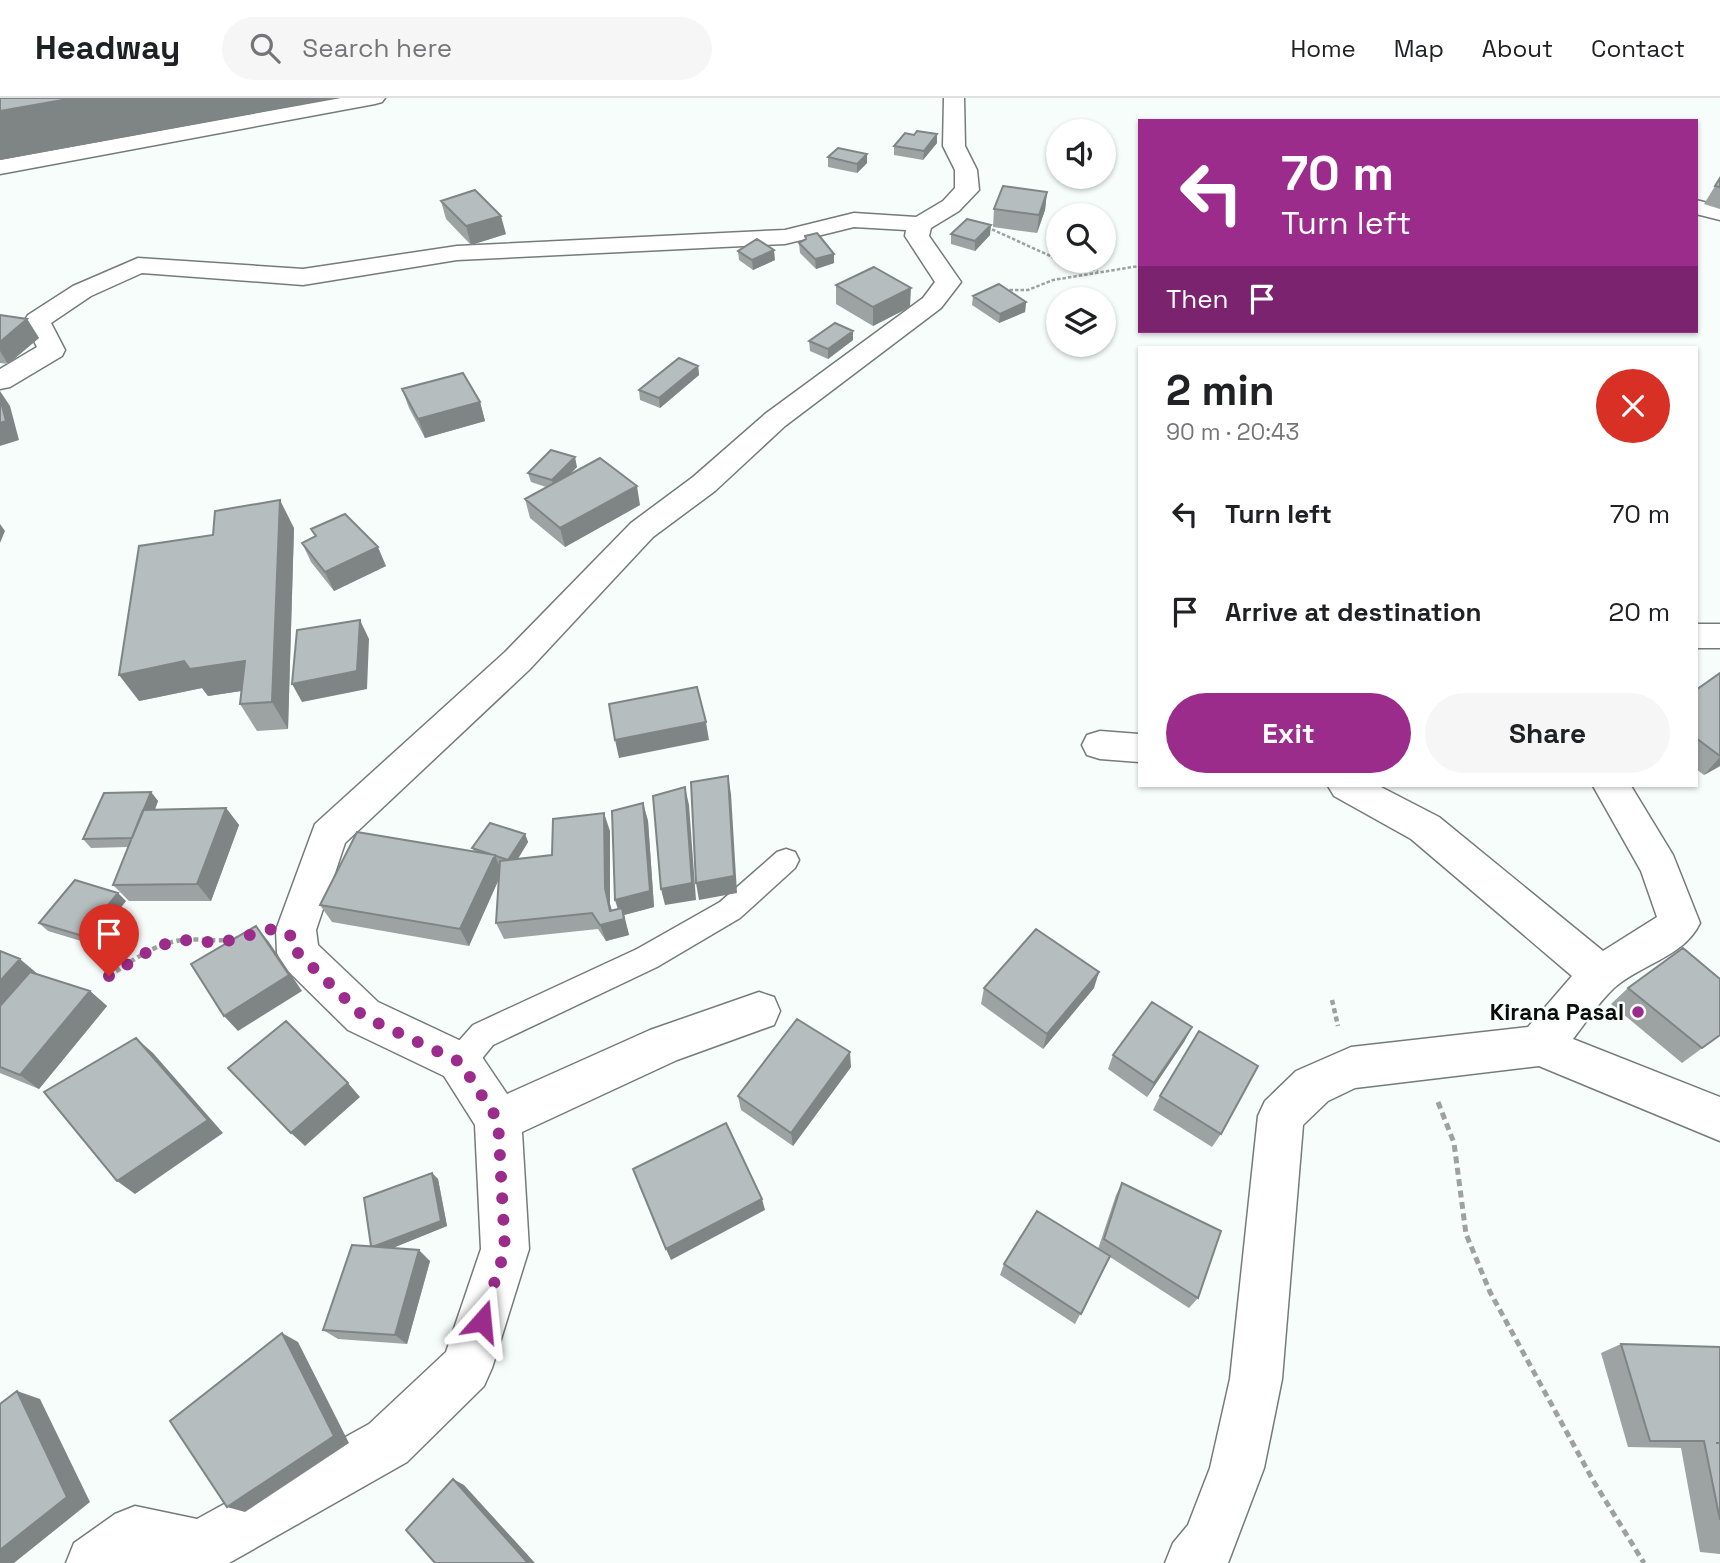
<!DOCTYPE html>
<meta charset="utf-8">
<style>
body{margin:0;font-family:"Space Grotesk",sans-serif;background:#f6f6f6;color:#202124;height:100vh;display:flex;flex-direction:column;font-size:26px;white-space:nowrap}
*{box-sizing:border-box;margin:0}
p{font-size:23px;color:#757577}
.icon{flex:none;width:38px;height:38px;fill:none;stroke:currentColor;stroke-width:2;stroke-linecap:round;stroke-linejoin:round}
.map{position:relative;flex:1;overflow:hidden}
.details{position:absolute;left:1138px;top:248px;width:560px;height:441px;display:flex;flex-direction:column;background:#fff;border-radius:0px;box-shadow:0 2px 5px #0004}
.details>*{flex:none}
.top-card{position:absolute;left:1138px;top:21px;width:560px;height:214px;border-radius:0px;box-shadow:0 2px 5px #0004;background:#9b2c8b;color:#fff;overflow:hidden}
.tools{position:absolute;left:1046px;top:21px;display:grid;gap:14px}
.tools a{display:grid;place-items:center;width:70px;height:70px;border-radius:50%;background:#fff;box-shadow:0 2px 5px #0004;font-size:35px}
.pin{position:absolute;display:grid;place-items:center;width:60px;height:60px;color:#fff;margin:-72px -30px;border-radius:50% 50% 50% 0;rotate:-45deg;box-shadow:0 0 7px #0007}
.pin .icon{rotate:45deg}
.me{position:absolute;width:77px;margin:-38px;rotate:18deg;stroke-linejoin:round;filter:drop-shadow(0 0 5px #0008)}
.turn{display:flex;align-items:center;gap:24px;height:147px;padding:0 28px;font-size:32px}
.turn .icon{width:91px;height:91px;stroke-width:2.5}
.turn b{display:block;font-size:49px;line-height:60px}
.then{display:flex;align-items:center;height:66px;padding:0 28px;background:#0003;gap:14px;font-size:26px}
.round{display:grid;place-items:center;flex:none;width:74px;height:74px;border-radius:37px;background:#f6f6f6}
.overview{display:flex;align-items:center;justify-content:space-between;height:119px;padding:0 28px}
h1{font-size:42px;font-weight:800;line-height:52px}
.action{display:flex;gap:14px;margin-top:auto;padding:14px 28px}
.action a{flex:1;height:80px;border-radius:42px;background:#9b2c8b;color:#fff;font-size:28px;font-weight:800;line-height:80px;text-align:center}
.action a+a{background:#f6f6f6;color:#202124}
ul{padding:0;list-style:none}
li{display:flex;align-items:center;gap:21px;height:98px;padding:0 28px}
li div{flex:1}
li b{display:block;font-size:26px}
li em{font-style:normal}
header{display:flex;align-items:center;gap:42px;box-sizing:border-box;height:98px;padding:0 35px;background:#fff;border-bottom:2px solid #e0e0e0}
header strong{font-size:33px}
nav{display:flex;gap:38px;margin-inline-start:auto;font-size:24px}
.search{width:490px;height:63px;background:#f6f6f6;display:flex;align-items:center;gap:18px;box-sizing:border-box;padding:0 24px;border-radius:38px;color:#757577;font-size:26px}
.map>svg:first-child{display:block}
</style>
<header>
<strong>Headway</strong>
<div class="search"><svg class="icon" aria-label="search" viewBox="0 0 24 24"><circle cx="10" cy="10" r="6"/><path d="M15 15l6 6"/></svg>Search here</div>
<nav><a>Home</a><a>Map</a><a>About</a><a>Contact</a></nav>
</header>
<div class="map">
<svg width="1720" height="1465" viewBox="0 0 1720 1465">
<rect width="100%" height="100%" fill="#f6fdfb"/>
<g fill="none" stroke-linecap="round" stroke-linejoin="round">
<g stroke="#757b79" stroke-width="3">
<path id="service" d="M786 751 795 754 799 762 795 770 740 820 657 869 493 947 471 974 460 978 449 974 445 964 449 954 473 927 637 851 720 804 777 754Z"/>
</g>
<g stroke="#757b79" stroke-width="3">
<path id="minor" d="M341 0H385L382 4 375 6 0 76V62Z
M944 0H964L965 48 977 72 979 92 959 113 931 130 929 138 961 184 941 210 785 328 715 393 653 439 529 572 345 745 316 832 318 847 378 904 476 950 507 996 650 932 759 894 774 899 780 913 774 927 677 962 522 1034 529 1151 492 1270 484 1288 407 1364 229 1465H66L74 1445 115 1416 135 1408 197 1421 369 1326 446 1254 481 1151 475 1027 444 978 348 932 283 868 277 855 276 832 315 726 505 554 631 425 693 379 765 316 923 200 935 184 905 138 906 132 854 129 785 146 457 162 303 187 142 175 91 198 51 225 65 252 62 258 10 289 0 291V271L37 249 24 223 28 217 73 188 138 160 303 171 457 148 785 132 854 115 916 119 943 103 955 90V72L943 48Z
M1696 102 1720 108V122L1696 116Z
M1696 526H1720V550H1696Z
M1100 633 1139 636V664L1100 661 1087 657 1082 647 1087 637Z
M1328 688H1379L1439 719 1603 853 1657 819 1641 773 1593 688H1631L1673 757 1700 825C1684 859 1641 866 1614 890 1599 904 1586 924 1573 941L1720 999V1043L1539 968 1355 990 1328 1003 1303 1027 1282 1281 1264 1370 1228 1465H1165L1173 1445 1188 1427 1210 1370 1230 1281 1258 1018 1265 1003 1296 973 1351 949 1528 929 1572 878 1411 741 1334 698Z"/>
</g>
<path stroke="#9da2a1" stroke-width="2.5" stroke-dasharray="3.5 2" stroke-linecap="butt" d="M987 129 1059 162
M1060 163 1088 168 1098 174
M1004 192H1028L1053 182 1139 168"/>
<path stroke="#9da2a1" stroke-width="4.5" stroke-dasharray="5 3.5" stroke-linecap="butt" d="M109 878C132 863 155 845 183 842 202 840 219 845 238 840
M1332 902 1338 928"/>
<path stroke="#9da2a1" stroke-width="5" stroke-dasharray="7 4.5" stroke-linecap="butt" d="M1438 1004 1454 1045 1466 1136 1490 1194 1594 1384 1644 1465"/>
<use href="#service" fill="#fff" fill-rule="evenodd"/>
<use href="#minor" fill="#fff" fill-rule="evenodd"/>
</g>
<path fill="#9da3a3" d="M937 45 923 62 894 57V48Z
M828 59 867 65 857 75 828 69Z
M1720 80V111L1704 106Z
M1047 94 1045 112 1037 135 993 129 994 111Z
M441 103 506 136 471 147 446 121Z
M951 136 990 137 975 153 951 146Z
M805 138 834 165 816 171 800 155 799 145 805 142Z
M738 153 775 162 753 172 739 162Z
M836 187 910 209 873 228 836 206Z
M973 198 1026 204 1025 214 999 225 972 207Z
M0 217 27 221 39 240 8 266 0 265Z
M853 242 828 261 810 253 809 243Z
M698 268 699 277 660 310 640 302 639 292Z
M402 291 480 304 485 323 425 340 409 310Z
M577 369 569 377 640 407 565 449 530 420 525 401 546 389 531 384 528 375Z
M294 430 288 631 257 633 240 606 241 593 208 598 202 590 139 603Z
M311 431 386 468 334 493 311 464 302 445 315 439Z
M1720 575V668L1704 677 1696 671V592Z
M151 694 158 703 155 712 226 710 239 727 211 803H129L113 787 128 749 91 750 83 741Z
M643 705 648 723 654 809 624 817 629 837 606 843 598 831 504 841 496 825 499 781 469 848 332 824 320 807 474 753 472 750 525 736 528 744 518 761 552 757 610 733V806L612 812 618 811Z
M126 803 91 846 48 833 39 825Z
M0 853 39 877 90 893 107 908 39 991 0 975Z
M984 890H1094L1043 951 981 906Z
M1628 890 1720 937 1682 965 1611 906Z
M1192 929 1184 944 1147 999 1108 971 1113 957Z
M851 969 793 1048 741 1012 738 998Z
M1160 998 1221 1036 1212 1049 1153 1012Z
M432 1075 438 1081 447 1128 392 1150 430 1163 407 1246 338 1241 323 1232 371 1148Z
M1122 1085 1198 1200 1189 1210 1110 1159 1075 1226 1000 1177 1004 1166 1098 1151 1116 1097Z
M1621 1246 1720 1249V1456L1700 1454 1681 1350 1628 1349 1601 1255Z"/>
<path fill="#7f8485" d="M74 0H337L0 62V13Z
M937 36V45L923 62 924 53Z
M867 56V65L857 75V66Z
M1047 94 1045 112 1037 135 1039 117Z
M501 118 506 136 471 147 466 128Z
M991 127 990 137 975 153V143Z
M774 152 775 162 753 172 752 162Z
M834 156V165L816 171 815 161Z
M911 190 910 209 873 228V209Z
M1026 204 1025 214 999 225 1000 216Z
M27 221 39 240 8 266 0 253V244Z
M853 233V242L828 261V251Z
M698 268 699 277 660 310 659 300Z
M0 293 10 308 19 342 0 348Z
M480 304 485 323 425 340 418 321Z
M575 359 577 369 554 392 552 382Z
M637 388 640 407 565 449 560 430Z
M280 402 294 430 288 631 272 604Z
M0 426 5 433 0 445Z
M378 449 386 468 334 493 325 474Z
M360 522 369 541 367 591 302 604 292 586Z
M184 563H245L261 590 208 598 202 590 139 603 119 577Z
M706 624 709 642 619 660 615 642Z
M1720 659V668L1704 677Z
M728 678 731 696 737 795 699 802 696 785Z
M685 689 689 707 696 802 665 807 661 791Z
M151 694 158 703 140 749 132 740Z
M643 705 648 723 654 809 624 817 629 837 606 843 600 827 610 813 605 790 604 715 610 733V806L614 823 620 818 615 802Z
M226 710 239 727 211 803 197 786Z
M525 736 528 744 512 770 508 762Z
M495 757 502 774 469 848 460 831Z
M118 795 126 803 91 846 83 838Z
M256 828 269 844 302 893 238 933 224 918Z
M20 861 39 877 0 919V883Z
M1099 874 1094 890 1043 951 1047 936Z
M90 893 107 908 39 991 20 977Z
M1192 929 1184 944 1147 999 1154 985Z
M136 940 153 955 223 1035 135 1096 117 1083Z
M850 954 851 969 793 1048 791 1035Z
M348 985 360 999 305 1048 291 1035Z
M432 1075 438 1081 447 1128 378 1156 371 1150Z
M762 1101 765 1112 671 1162 666 1151Z
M419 1152 430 1163 407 1246 395 1237Z
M282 1235 298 1244 349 1345 245 1414 227 1409Z
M17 1293 40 1301 90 1404 14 1465H0V1452Z
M453 1381 464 1387 535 1465H528Z"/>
<path fill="#b6bdbe" stroke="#7f8485" stroke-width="2" d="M0 0H74L0 13Z
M917 33 937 36 924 53 894 48 905 35 914 37Z
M838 50 867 56 857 66 828 59Z
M1720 80V89L1715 88Z
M1003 88 1047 94 1039 117 994 111Z
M475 92 501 118 466 128 441 103Z
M967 121 991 127 975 143 951 136Z
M817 135 834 156 815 161 799 145 806 141 805 138Z
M757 141 774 152 752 162 738 153Z
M874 169 911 190 873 209 836 187Z
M999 186 1026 204 1000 216 973 198Z
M0 217 27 221 0 244Z
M835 225 853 233 828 251 809 243Z
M679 260 698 268 659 300 639 292Z
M463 275 480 304 418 321 402 291Z
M0 300 6 323 0 325Z
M551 352 575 359 552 382 528 375Z
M600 360 637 388 560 430 525 401Z
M280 402 272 604 240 606 245 563 190 571 184 563 119 577 139 448 213 437 215 413Z
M345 416 378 449 325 474 302 445 316 438 311 431Z
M360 522 357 573 292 586 297 532Z
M1720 575V658L1696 640V592Z
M697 589 706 624 615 642 609 606Z
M728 678 734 778 696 785 691 684Z
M685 689 692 785 661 791 653 698Z
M151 694 132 740 83 741 104 695Z
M643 705 650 793 615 802 612 713Z
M226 710 197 786 113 787 143 712Z
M604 715 605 790 610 813 622 810 624 821 600 827 592 815 496 825 500 763 552 757 553 721Z
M490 725 525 736 508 762 472 750Z
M357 734 495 757 460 831 320 807Z
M75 782 118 795 83 838 39 825Z
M256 828 289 877 224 918 191 866Z
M1036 831 1099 874 1047 936 984 890Z
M1683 850 1720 881V937L1702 950 1628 890Z
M0 853 20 861 0 883Z
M30 874 90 893 20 977 0 969V908Z
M1152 904 1192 929 1154 985 1113 957Z
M797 921 850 954 791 1035 738 998Z
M286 923 348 985 291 1035 228 970Z
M1199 933 1258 968 1221 1036 1160 998Z
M136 940 208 1022 117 1083 44 994Z
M726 1025 762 1101 666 1151 633 1071Z
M432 1075 441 1123 375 1148H371L364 1100Z
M1122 1085 1221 1133 1198 1200 1104 1141Z
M1037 1113 1110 1158 1081 1216 1004 1166Z
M352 1147 419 1152 395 1237 323 1232Z
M282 1235 334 1338 227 1409 170 1323Z
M1621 1246 1720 1249V1345H1716H1720V1422L1704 1343H1650Z
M17 1293 67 1399 0 1452V1306Z
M453 1381 528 1465H435L406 1432Z"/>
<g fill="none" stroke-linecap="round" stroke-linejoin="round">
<path stroke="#9b2c8b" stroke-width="12" stroke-dasharray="0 21.6" d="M109 878 157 848 184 842 219 845 276 830 297 841 298 855 363 918 460 964 498 1022 505 1152 482 1223"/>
</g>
<circle fill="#9b2c8b" stroke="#f6fdfb" stroke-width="2.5" cx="1638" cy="914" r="7"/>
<g text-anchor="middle" stroke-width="5" stroke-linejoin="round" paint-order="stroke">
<g font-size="23" font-weight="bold" fill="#0a0c0c" stroke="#f6fdfb" text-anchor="end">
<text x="1624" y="922">Kirana Pasal</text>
</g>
</g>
</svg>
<div class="tools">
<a><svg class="icon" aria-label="sound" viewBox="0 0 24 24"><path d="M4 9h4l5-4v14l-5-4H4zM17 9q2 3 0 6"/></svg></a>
<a><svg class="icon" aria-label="search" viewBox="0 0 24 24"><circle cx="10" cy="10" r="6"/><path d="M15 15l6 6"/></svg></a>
<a><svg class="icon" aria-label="layers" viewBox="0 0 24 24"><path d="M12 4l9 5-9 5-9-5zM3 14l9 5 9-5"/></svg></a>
</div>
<div class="pin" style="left:109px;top:878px;background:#d93025"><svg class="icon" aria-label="arrive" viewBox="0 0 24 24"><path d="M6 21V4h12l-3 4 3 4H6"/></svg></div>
<svg class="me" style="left:482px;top:1223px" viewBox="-20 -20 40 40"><path d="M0-17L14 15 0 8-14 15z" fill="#9b2c8b" stroke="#fff" stroke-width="4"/></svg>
<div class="top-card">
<div class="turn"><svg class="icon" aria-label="left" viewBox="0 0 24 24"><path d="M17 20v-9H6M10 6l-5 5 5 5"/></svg><div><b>70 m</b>Turn left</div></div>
<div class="then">Then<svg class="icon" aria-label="arrive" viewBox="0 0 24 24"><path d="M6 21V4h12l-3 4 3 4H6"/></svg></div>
</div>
<section class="details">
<div class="overview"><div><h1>2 min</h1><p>90 m · 20:43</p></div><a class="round" style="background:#d93025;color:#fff"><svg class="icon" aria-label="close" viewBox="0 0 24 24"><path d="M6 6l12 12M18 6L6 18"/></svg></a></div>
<ul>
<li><svg class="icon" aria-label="left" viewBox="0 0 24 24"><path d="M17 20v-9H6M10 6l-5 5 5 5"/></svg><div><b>Turn left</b></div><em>70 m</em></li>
<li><svg class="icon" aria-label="arrive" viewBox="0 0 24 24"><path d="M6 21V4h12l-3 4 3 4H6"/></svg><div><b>Arrive at destination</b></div><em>20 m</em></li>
</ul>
<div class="action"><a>Exit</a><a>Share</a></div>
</section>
</div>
